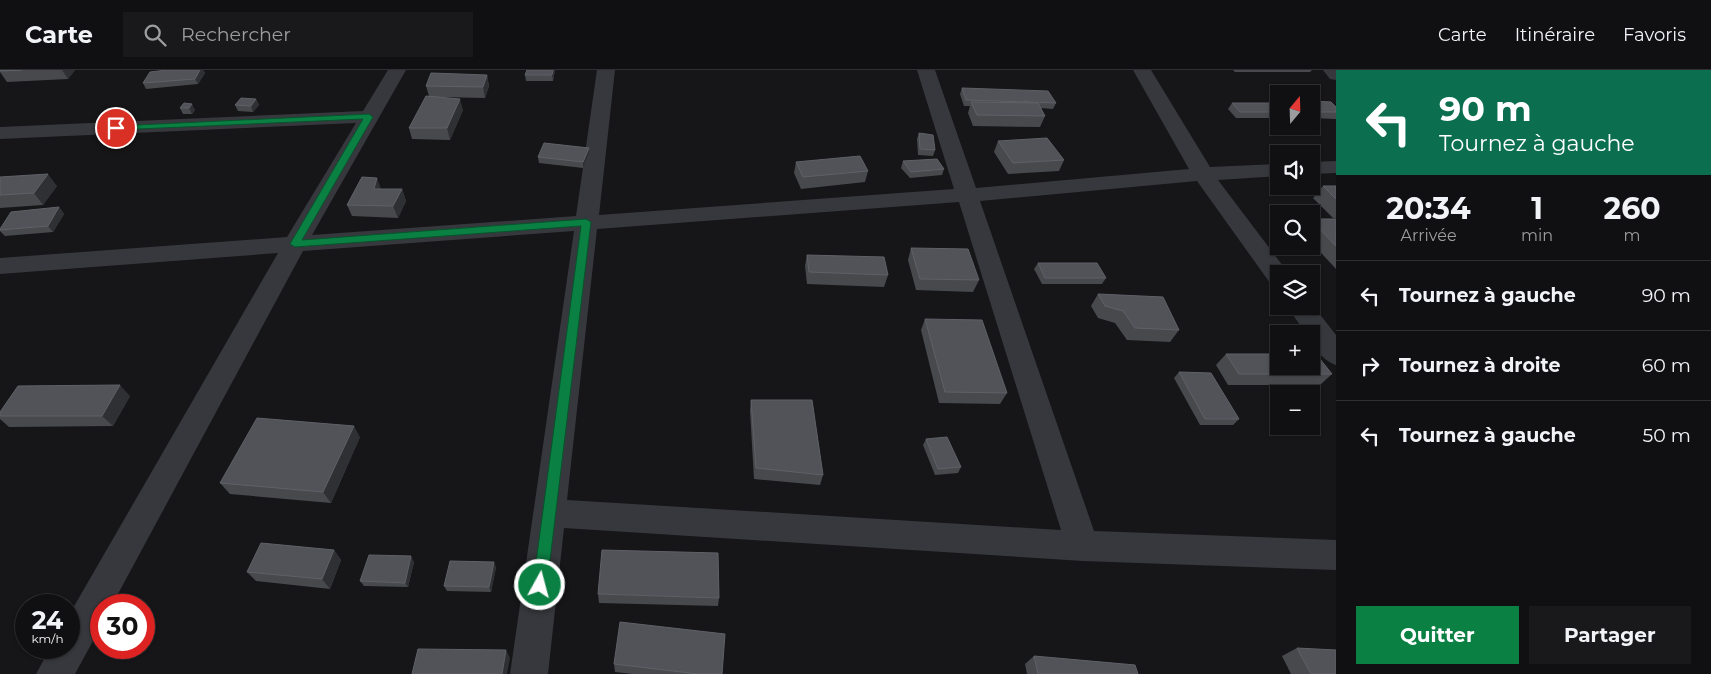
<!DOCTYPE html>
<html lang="fr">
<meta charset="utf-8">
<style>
body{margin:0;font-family:Montserrat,sans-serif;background:#19191b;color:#f1f3f6;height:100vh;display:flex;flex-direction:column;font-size:19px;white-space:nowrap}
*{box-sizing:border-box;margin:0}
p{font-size:16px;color:#9c9d9f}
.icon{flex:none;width:28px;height:28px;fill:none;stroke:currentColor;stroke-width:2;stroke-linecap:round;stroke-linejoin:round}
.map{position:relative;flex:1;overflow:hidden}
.details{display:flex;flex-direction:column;background:#101012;width:375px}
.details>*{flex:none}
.hud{background:#0b6e4f;color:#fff;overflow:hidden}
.needle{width:32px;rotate:19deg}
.fabs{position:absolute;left:1270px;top:15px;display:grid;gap:10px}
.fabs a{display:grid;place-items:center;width:50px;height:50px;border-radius:0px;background:#101012;box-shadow:0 1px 4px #0004,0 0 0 1px #303032;font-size:25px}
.speed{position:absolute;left:15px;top:524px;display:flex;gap:10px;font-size:25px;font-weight:700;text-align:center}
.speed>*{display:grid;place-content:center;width:65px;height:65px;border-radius:50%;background:#101012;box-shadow:0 1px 4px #0004,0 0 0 1px #303032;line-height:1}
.speed small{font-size:12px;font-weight:400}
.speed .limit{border:8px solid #d22;background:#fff;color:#111}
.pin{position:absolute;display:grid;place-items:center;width:42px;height:42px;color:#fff;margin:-21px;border:2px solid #fff;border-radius:50%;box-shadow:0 1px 5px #0007}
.me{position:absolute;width:55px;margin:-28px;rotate:7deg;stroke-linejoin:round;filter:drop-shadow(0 0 4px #0008)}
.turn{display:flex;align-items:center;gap:18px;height:105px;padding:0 20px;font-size:22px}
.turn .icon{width:65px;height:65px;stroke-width:2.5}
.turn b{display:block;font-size:35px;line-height:42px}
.eta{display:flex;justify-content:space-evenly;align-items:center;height:85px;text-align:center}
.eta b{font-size:30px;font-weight:700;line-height:35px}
.button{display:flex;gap:10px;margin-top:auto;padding:10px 20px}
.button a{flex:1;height:58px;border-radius:0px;background:#0b8043;color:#fff;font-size:20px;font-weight:700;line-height:58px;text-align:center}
.button a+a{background:#19191b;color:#f1f3f6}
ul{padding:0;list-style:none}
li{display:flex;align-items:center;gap:15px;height:70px;padding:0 20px;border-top:1px solid #303032}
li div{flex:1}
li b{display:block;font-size:19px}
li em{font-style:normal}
header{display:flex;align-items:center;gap:30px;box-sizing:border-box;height:70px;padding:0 25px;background:#101012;border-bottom:1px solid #303032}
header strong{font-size:24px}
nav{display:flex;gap:28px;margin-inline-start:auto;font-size:18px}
.search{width:350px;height:45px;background:#19191b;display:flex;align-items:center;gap:12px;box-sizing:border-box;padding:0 18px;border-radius:0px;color:#9c9d9f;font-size:19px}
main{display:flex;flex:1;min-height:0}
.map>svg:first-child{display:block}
</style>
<header>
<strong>Carte</strong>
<div class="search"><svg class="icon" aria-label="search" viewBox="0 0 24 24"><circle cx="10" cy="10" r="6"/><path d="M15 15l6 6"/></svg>Rechercher</div>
<nav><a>Carte</a><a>Itinéraire</a><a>Favoris</a></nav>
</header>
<main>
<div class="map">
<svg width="1336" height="604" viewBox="0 0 1336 604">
<rect width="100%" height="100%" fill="#161618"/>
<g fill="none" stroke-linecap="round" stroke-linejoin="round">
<path fill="#37383d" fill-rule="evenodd" d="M388 0H406L312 165 576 146 597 0H615L599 145 954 119 917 0H935L976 118 1189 99 1133 0H1151L1210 97 1279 94V106L1218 110 1289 204H1279V215L1270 213 1197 111 980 131 1094 461 1336 470V500L1083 491 564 458 548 604H510L574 161 303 181 112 535H101V556L75 604H36L50 578H69V545L278 183 0 204V188L287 167 356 53 0 69V57L363 41ZM959 132 1061 460 567 430 597 159Z
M1323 0H1336V10L1330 9Z
M1336 91V103L1311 104V92Z
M1311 233 1336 265V295C1324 291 1311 277 1311 264H1306L1287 236H1311Z"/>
</g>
<path fill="#47494d" d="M1 0H75L68 9 7 12 0 2Z
M167 0H203L205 3 198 14 146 19 143 13Z
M527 0H555L553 11H526L525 5Z
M1233 0H1312L1310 2H1235Z
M487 5 489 16 485 28 438 27 463 40 450 70 412 69 409 58 429 26 426 16Z
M962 18 1056 33 1053 39 1040 38 1045 46 1040 57 973 56 968 43 970 36H964L960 24Z
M256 29 259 35 253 42 238 41 235 35Z
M1311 31 1336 37V49L1312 48H1311Z
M184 33 195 40 192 44H183L180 38Z
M1232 33H1279V48H1236L1228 39Z
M919 63 935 80 933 86 918 85 917 69Z
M998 71 1064 90 1059 101 1008 104 994 82Z
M589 78V84L583 98 539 93 538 87Z
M903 91 944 99 942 105 910 108 901 98Z
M796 92 868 101 865 112 801 119 794 103Z
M0 107 57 116 43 135 0 138Z
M1323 116H1336V148H1333L1313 128Z
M381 119H402L406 131 398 148 352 146 347 135Z
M59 137 64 144 53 162 5 166 0 161V159Z
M1311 149H1336V199L1311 172Z
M911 178 979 210 973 222 916 220 908 190Z
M807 185 888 205 884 217 807 214 805 196Z
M1038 193 1106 208 1102 214H1042L1034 199Z
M1098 224 1179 260 1170 272 1127 270 1115 253 1098 248 1091 236Z
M925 249 1007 323 1000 334 939 333 921 260Z
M1226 284 1332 304 1320 315H1228L1216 295Z
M1179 302 1239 349 1233 355H1200L1174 308Z
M130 326 113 356 9 357 0 349V342Z
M751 330 823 405 820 415 754 409 750 341Z
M360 367 331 433 230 424 220 413Z
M926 369 961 397 958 403 935 405 923 375Z
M334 480 341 490 330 519 256 511 247 502Z
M414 492 408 517 364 516 360 511Z
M496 497 491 522 447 521 444 516Z
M598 524 719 528 718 536 599 533Z
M1297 578 1336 604H1291L1282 586Z
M1034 586 1138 604H1027L1025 594Z
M614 594 722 604H633L615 602Z"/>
<path fill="#2f3033" d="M62 0H75L68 9Z
M200 0H203L205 3 198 14 195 9Z
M553 0H555L553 11 552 5Z
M487 5 489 16 485 28 483 17Z
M256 29 259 35 253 42 251 36Z
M460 29 463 40 450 70 447 58Z
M192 34 195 40 192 44 189 38Z
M589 78V84L583 98V92Z
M48 104 57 116 43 135 34 123Z
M377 108 381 119H374Z
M402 119 406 131 398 148 393 136Z
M59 137 64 144 53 162 48 156Z
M120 315 130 326 113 356 102 346Z
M354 356 360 367 331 433 323 422Z
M334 480 341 490 330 519 322 509Z
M411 486 414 492 408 517 405 513Z
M494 492 496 497 491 522 489 517Z
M506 580 510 588 507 604H502Z"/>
<path fill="#525359" stroke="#5f6168" d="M1 0H22L0 1Z
M167 0H200L195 9 143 13 150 2Z
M527 0H553L552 5H525Z
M431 3 487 5 483 17 426 16Z
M962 18 1048 21 1056 33 1027 32 1025 30 1026 32 966 30Z
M426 26 460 29 447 58H409Z
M241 28 256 29 251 36 235 35Z
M1311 31 1331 32 1336 37V42H1316L1311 37Z
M971 32 1038 33 1045 46 977 45Z
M184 33 192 34 189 38H180Z
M1232 33H1279V42H1240Z
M919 63 933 65 935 80 920 79Z
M1047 68 1064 90 1013 93 998 71Z
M544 73 589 78 583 92 538 87Z
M860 86 868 101 803 107 796 92Z
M937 89 944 99 911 102 903 91Z
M48 104 34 123 0 125V107Z
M362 107 377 108 374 119H402L393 136 347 135Z
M1323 116H1336V129Z
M59 137 48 156 0 160V159L11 142Z
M1311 149H1336V176L1311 150Z
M911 178 968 179 979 210 920 209Z
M807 185 884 187 888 205 809 202Z
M1038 193H1097L1106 208H1045Z
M1098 224 1163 227 1179 260 1135 258 1123 241 1105 236Z
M925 249 982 250 1007 323 945 322Z
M1226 284H1279V296H1311V284H1316L1332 304H1239Z
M1179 302 1211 303 1239 349H1205Z
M120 315 102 346H0V342L18 316Z
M751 330H812L823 405 756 398Z
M257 348 354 356 323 422 220 413Z
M947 367 961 397 938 399 926 369Z
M261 473 334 480 322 509 247 502Z
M602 480 718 483 719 528 598 524Z
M369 485 411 486 405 513 360 511Z
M450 491 494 492 489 517 444 516Z
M620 552 725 564 722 604H698L614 594Z
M1297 578 1336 580V604H1311Z
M418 579 506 580 502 604H412Z
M1034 586 1135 595 1138 604H1038Z"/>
<path fill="#0b8043" stroke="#07532c" d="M369 44 373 47 302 170 586 149 591 152 547 515 545 520 540 521 535 520 533 515 581 156 295 177 290 174 363 49 116 60 112 58 116 56Z"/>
</svg>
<div class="fabs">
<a><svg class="needle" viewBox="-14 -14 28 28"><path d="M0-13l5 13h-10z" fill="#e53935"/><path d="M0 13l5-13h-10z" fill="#9c9d9f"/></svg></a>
<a><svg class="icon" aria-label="sound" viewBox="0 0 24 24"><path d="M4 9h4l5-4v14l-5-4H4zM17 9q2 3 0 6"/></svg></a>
<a><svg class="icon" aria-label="search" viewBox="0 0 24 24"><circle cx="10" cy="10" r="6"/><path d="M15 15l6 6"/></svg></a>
<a><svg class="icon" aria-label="layers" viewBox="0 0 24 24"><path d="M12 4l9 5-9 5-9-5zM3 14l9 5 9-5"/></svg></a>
<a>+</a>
<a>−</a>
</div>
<div class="speed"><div>24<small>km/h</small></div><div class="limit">30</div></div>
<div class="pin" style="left:116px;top:58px;background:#d93025"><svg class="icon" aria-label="arrive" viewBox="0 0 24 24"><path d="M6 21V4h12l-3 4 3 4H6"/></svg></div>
<svg class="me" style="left:540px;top:515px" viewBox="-20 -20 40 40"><circle r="17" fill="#0b8043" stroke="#fff" stroke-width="3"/><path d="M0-11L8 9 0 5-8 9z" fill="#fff"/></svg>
</div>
<section class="details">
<div class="hud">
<div class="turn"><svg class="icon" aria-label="left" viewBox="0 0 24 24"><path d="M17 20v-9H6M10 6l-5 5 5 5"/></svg><div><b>90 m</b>Tournez à gauche</div></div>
</div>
<div class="eta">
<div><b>20:34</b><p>Arrivée</p></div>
<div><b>1</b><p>min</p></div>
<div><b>260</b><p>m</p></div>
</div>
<ul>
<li><svg class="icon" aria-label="left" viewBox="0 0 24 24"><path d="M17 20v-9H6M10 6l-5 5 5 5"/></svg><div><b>Tournez à gauche</b></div><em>90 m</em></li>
<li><svg class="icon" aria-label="right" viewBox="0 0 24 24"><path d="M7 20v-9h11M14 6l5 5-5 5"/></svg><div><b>Tournez à droite</b></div><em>60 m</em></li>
<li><svg class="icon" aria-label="left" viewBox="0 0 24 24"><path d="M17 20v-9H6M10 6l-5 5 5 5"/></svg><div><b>Tournez à gauche</b></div><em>50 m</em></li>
</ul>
<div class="button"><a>Quitter</a><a>Partager</a></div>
</section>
</main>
